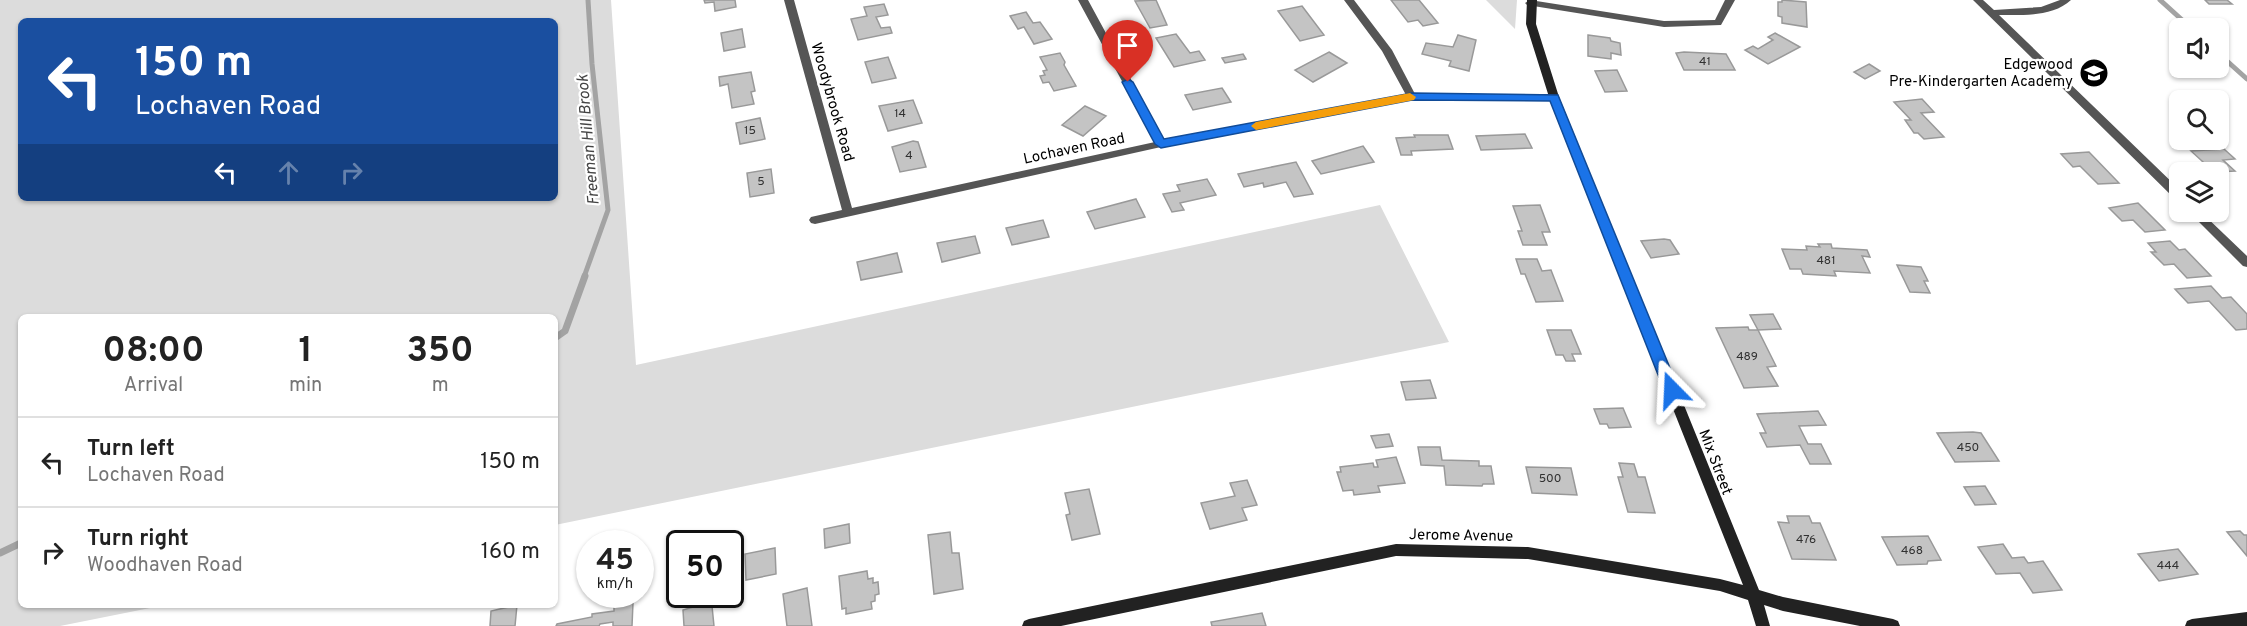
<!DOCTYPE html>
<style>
body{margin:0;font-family:Overpass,sans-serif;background:#f2f2f2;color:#222;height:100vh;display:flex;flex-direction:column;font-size:22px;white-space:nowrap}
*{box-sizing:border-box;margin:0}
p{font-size:20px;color:#767676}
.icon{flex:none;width:33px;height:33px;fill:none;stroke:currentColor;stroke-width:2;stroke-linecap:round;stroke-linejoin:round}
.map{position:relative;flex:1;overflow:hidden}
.side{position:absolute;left:18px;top:314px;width:540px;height:294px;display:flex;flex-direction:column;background:#fff;border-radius:9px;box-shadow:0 2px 4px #0004}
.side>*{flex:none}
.guide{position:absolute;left:18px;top:18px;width:540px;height:183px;border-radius:9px;box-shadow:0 2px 4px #0004;background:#1a4fa0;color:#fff;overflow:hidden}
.tools{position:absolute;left:2169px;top:18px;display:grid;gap:12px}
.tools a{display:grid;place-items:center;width:60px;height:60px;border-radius:9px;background:#fff;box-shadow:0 2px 4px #0004;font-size:30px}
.speed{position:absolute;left:576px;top:530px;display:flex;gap:12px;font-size:30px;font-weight:700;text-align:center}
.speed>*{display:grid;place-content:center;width:78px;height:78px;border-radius:50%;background:#fff;box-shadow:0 2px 4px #0004;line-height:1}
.speed small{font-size:15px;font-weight:400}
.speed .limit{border:3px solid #111;border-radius:9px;background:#fff;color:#111}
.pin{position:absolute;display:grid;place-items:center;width:51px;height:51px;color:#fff;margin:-62px -26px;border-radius:50% 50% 50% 0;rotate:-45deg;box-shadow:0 0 6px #0007}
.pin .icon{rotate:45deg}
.me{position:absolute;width:66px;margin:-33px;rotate:339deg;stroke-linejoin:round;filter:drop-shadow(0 0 4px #0008)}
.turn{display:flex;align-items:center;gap:21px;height:126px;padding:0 18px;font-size:27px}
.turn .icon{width:78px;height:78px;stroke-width:2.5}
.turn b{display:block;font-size:42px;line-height:51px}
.lanes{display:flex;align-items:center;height:57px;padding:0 18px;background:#0003;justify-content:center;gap:30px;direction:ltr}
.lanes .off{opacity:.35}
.eta{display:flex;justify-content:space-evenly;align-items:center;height:102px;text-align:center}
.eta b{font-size:36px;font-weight:700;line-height:42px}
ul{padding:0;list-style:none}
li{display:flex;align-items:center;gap:18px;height:90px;padding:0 18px;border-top:2px solid #e0e0e0}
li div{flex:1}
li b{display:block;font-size:22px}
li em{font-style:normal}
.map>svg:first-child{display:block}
</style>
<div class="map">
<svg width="2247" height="626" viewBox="0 0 2247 626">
<rect width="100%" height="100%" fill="#fff"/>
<path fill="#dcdcdc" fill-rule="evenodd" d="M0 0H611L636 365 1380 205 1449 342 555 525V316H21V604L165 605 60 626H0ZM21 21H555V198H21Z
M1486 0H1517L1515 29Z"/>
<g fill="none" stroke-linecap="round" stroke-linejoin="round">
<path stroke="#a3a3a3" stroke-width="5" d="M2160 0 2191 28
M2218 53 2247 79
M584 277 608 210 592 64 588 0"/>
<path stroke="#a3a3a3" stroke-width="7" d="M555 338 565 331 585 276
M0 553 21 543"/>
</g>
<path fill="#c4c4c4" stroke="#999" stroke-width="1.5" d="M704 0H735L736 7 715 11 714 2 705 3Z
M1156 0 1167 25 1150 28 1135 1Z
M1391 0H1419L1438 23 1423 26 1418 20 1408 22Z
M1782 0 1806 2 1807 27 1782 23V17L1778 16V2H1782Z
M2205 0H2227L2232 4H2209Z
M884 4 888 15 876 17 881 28 890 27 892 33 858 40 851 19 867 16 864 7Z
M1302 6 1324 35 1300 41 1278 11Z
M1026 12 1033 23 1040 22 1052 39 1034 44 1024 27 1018 29 1010 16Z
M742 29 745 47 724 51 721 33Z
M1775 33 1800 47 1768 64 1745 50 1753 46 1758 49 1773 40 1768 37Z
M1176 34 1190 53 1199 51 1205 60 1174 67 1156 38Z
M1458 35 1476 40 1469 71 1449 66 1451 61 1422 54 1426 43 1453 47Z
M1588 35 1610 38 1611 41 1620 43 1621 55 1611 53V59L1588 56Z
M1329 52 1347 63 1313 82 1295 70Z
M1684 52 1726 54 1735 70H1684L1676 53Z
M1060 53 1065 62 1064 65 1076 86 1054 91 1049 82 1043 83 1040 76 1045 75 1043 71 1047 70 1040 57Z
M1243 54 1246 59 1225 63 1222 58Z
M888 57 896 78 872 83 865 62Z
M1869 64 1880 71 1865 79 1854 72Z
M1617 70 1627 91 1605 92 1595 71Z
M751 72 755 91 751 92 754 104 732 108 728 84 720 86 719 77Z
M1222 88 1231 102 1193 110 1185 95Z
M1922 99 1934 112 1921 113 1944 137 1924 139 1918 133H1914L1905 120H1911L1894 102Z
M913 100 922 123 888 131 879 106Z
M1085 106 1106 116 1083 136 1062 125Z
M760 118 765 139 740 144 736 123Z
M1525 134 1532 148 1481 150 1476 136Z
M1414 135H1448L1453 149 1411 151 1412 155H1401L1396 138 1415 137Z
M913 141 918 142 926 167 900 172 892 147Z
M1363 146 1374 162 1321 174 1312 161Z
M2224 149 2235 159 2223 160 2235 171 2214 172 2191 151Z
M2089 152 2119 183 2098 184 2080 166 2073 167 2061 154Z
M1296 162 1313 194 1294 197 1286 182 1264 187 1263 183 1244 187 1238 174Z
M771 169 774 193 750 197 747 173Z
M1207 179 1216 195 1180 203 1184 210 1172 212 1163 194 1180 191 1177 185Z
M1136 199 1145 217 1095 229 1087 212Z
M2138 203 2165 230 2145 232 2133 220 2122 221 2109 208Z
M1540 205 1550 232H1542L1547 245H1523L1518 231H1522L1513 206Z
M1043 220 1049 237 1012 245 1006 228Z
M975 236 980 253 942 262 937 243Z
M1664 239 1670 240 1679 254 1651 258 1641 241Z
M2170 241 2179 250 2185 249 2211 276 2187 278 2174 264 2164 265 2151 252H2156L2148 243Z
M1818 244H1831L1832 248 1867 250 1870 257 1862 256 1870 273 1834 271 1836 276 1803 274 1801 269H1790L1782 249 1807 250 1806 246 1820 247Z
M897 253 902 272 861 280 857 262Z
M1516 259H1537L1542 271 1551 270 1563 301 1536 302 1525 274H1521Z
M1897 265 1921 267 1928 281H1924L1930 293 1910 292Z
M2211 286 2222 298 2231 297 2247 314V329L2236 330 2209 301 2188 303 2175 289Z
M1773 314 1781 329 1758 330 1750 315Z
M1748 327 1749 330H1758L1776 366 1767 367 1778 386 1744 388 1716 328Z
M1547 330H1571L1581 354H1572L1575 361H1566L1563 355H1556Z
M1430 380 1436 398 1406 400 1401 382Z
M1623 408 1631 427 1609 428 1607 424H1600L1594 409Z
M1818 411 1826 425 1799 426 1808 444H1821L1831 464H1810L1800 445 1767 447 1760 433H1766L1757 414Z
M1973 432 1981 433 1999 461 1955 462 1937 433Z
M1389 434 1393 446 1376 448 1371 436Z
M1418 447H1440L1442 460 1479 461V466H1491L1494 484H1483L1482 486 1446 485 1444 466 1421 465Z
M1396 457 1405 483 1378 486 1380 492 1354 495 1353 490 1343 491 1337 472H1341L1340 467 1373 463 1374 467H1378L1376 460Z
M1619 463 1634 464 1638 477H1645L1655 513 1628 512 1618 477H1623Z
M1526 467 1571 468 1577 495 1532 493Z
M1247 480 1257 505 1242 508 1247 520 1210 529 1201 503 1235 496 1230 483Z
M1985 486 1996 504 1975 505 1964 487Z
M1089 489 1100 534 1072 540 1066 515 1070 514 1065 493Z
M1787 516H1809L1812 523H1820L1836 560 1792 559 1778 522 1789 523Z
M849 524 850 543 825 548 824 529Z
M2240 531 2244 535H2247V556L2227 532Z
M950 532 952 553H959L963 589 934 594 928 535Z
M1928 536 1941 560 1928 561 1927 564 1897 565 1882 537Z
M2003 544 2012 558 2024 557 2028 563 2043 561 2062 590 2033 593 2020 573 1996 574 1978 547Z
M775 548 776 574 746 580 745 554Z
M2178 549 2198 574 2159 581 2138 554Z
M867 571 868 579 873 578V583L878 582 879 594 875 595V601L871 602 872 609 846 614V608L842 609 839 576Z
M807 588 812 626H787L783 594Z
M711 596 714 626H684L683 610 693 607 692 601Z
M633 603 632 626H613V622L600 624 599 626H556L557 624 592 617V614L614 611V607Z
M517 605 515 626H490L491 611Z
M1262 613 1266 626H1212L1211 622Z"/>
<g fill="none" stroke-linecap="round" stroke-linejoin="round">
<path fill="#555" fill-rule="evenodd" d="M784 0H794L852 208 1155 142 1078 0H1088L1164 140 1406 95 1382 51 1344 0H1354L1392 50 1415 94H1554L1559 97 1554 100H1412L1161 147 815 224 811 223 809 220 811 217 842 210Z
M1530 0 1664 21 1715 20 1725 0H1735L1721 25 1664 27 1527 5 1525 3Z
M1973 0H1983L1994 10 2041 7 2060 0H2071C2053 17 2022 15 1999 15L2180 190V201L2176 200Z
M2189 212H2201L2247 256V267L2243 266Z"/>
<path fill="#222" fill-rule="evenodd" d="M1527 0H1537L1536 24 1559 97 1759 590 1783 597 1893 619 1898 621 1900 626H1860L1783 611 1764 605 1770 626H1756L1748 600 1720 591 1528 559 1396 556 1061 626H1022L1024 621 1029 619 1396 544 1528 547 1720 579 1743 585 1549 97 1526 24Z
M2247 612V626H2185L2187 621 2192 619Z"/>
</g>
<path fill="#1a73e8" stroke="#114b97" stroke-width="1.5" d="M1128 79 1133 82 1164 139 1412 93 1558 95 1679 390 1677 394H1667L1664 390 1550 101 1412 100 1161 148 1155 144 1122 82Z"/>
<path fill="#f59e0b" d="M1410 93 1416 97 1414 100 1256 130 1251 126 1256 122Z"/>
<defs>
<g id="school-disc" transform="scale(1.5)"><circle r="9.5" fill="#000" stroke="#fff"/><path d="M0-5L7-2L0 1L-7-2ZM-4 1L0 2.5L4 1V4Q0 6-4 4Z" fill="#fff"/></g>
</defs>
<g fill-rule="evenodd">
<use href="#school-disc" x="2094" y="73"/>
</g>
<g text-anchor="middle" stroke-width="4.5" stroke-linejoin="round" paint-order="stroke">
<g font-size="12" fill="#313131">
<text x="1705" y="65">41</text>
<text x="900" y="117">14</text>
<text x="750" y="134">15</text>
<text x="909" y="159">4</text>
<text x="761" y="185">5</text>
<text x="1826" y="264">481</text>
<text x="1747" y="360">489</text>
<text x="1968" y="451">450</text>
<text x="1550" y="482">500</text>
<text x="1806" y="543">476</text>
<text x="1912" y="554">468</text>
<text x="2168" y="569">444</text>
</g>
<g font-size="15" fill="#000" stroke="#fff" text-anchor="end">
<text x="2073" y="69">Edgewood<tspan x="2073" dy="17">Pre-Kindergarten Academy</tspan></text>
</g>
<g font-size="15" fill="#000" stroke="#fff">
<text transform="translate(833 102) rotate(74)" y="5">Woodybrook Road</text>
<text transform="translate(1074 148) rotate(-12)" y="5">Lochaven Road</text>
<text transform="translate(1716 462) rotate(69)" y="5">Mix Street</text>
<text transform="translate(1461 535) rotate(1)" y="5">Jerome Avenue</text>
</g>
<g font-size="16" font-style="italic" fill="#444" stroke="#fff">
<text transform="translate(587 140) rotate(-95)" y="6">Freeman Hill Brook</text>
</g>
</g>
</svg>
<div class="tools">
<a><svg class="icon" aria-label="sound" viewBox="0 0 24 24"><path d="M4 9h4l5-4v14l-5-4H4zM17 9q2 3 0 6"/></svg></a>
<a><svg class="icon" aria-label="search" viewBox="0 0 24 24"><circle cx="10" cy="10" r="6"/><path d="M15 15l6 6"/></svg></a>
<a><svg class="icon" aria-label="layers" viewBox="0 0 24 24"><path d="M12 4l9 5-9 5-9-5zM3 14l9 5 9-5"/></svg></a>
</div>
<div class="speed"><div>45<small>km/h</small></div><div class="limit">50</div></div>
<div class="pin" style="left:1128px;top:82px;background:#d93025"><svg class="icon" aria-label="arrive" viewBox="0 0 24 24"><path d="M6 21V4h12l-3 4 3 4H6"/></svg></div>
<svg class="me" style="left:1672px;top:390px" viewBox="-20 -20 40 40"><path d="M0-17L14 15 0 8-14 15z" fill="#1a73e8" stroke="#fff" stroke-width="4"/></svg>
<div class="guide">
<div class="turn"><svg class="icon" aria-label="left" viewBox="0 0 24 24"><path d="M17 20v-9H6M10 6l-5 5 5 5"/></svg><div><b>150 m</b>Lochaven Road</div></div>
<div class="lanes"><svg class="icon" aria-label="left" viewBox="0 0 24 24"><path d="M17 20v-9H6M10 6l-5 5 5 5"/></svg><svg class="icon off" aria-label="ahead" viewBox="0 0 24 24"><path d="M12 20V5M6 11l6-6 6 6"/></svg><svg class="icon off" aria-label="right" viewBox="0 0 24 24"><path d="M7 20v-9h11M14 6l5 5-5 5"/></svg></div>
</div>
<section class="side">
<div class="eta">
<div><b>08:00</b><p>Arrival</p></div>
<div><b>1</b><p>min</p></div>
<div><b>350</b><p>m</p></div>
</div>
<ul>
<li><svg class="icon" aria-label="left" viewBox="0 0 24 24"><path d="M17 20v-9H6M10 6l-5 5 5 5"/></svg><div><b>Turn left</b><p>Lochaven Road</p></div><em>150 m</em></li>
<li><svg class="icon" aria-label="right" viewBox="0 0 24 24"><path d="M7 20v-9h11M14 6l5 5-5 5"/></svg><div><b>Turn right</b><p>Woodhaven Road</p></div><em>160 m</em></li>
</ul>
</section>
</div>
